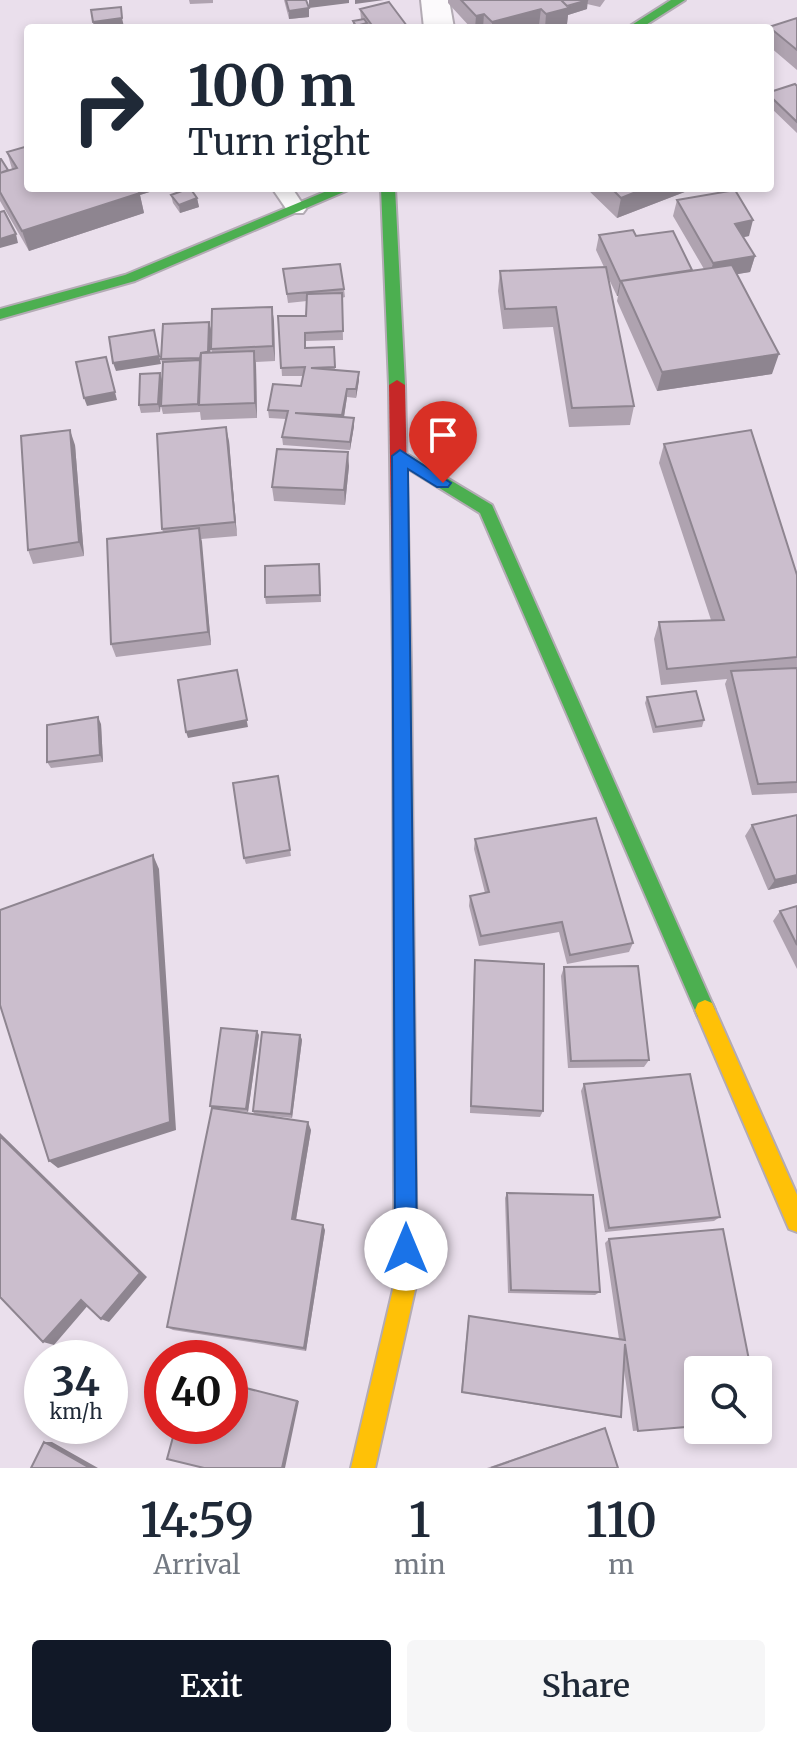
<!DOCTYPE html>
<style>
body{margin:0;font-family:Merriweather,serif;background:#f6f6f7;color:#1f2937;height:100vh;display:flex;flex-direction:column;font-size:30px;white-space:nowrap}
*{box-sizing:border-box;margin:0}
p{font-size:26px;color:#747a83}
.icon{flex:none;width:44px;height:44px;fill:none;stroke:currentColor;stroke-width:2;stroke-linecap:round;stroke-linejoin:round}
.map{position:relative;height:1468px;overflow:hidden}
.drawer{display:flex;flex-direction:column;background:#fff;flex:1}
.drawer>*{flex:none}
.guide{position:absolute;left:24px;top:24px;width:750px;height:168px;border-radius:8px;box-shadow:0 4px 12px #0003;background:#fff;color:#1f2937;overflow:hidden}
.buttons{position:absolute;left:684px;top:1356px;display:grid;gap:16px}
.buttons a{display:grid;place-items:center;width:88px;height:88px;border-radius:8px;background:#fff;box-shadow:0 4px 12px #0003;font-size:40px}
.speed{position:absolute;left:24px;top:1340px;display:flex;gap:16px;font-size:40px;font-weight:700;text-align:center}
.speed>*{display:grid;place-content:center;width:104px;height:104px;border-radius:50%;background:#fff;box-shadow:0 4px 12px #0003;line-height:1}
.speed small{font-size:20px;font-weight:400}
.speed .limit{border:12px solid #d22;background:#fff;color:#111}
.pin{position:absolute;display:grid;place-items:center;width:68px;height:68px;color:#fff;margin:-82px -34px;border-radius:50% 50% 50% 0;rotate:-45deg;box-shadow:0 0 8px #0007}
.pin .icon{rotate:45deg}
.me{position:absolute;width:88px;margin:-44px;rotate:0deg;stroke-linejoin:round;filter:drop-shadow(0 0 6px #0008)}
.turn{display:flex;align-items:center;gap:28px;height:168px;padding:0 32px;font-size:36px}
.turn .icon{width:104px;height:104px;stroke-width:2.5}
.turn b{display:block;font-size:56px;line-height:68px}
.eta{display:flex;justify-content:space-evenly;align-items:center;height:136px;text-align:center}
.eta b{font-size:48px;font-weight:600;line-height:56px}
.action{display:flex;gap:16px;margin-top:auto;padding:16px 32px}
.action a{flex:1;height:92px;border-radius:8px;background:#111827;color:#fff;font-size:32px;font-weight:600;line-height:92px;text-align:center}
.action a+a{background:#f6f6f7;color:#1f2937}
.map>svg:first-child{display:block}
</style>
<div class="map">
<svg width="797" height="1468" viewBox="0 0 797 1468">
<rect width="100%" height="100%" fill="#eadfec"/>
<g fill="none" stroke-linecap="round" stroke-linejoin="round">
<g stroke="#b3abb4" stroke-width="4">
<path id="lane" d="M272 188H292L306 209 303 213H289Z"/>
</g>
<g stroke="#b3abb4" stroke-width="4">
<path id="street" d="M421 0H449L454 28H424Z"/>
</g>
<g stroke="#b3abb4" stroke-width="4">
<path id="fast" d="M671 0H685L641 28H627Z
M334 188H353L135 281 0 319V309L125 275Z
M381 188H395L405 385 397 390 389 385Z
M400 450 492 505 712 1003 715 1010 712 1017 705 1020 698 1017 480 513 394 460 392 456Z
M402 660 408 662 411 667 416 1190 413 1198 405 1201 397 1198 394 1190 393 667 396 662Z"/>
</g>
<g stroke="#b3abb4" stroke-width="4">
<path id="slow" d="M705 1000 712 1003 797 1195V1232L789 1229 695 1010 698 1003Z
M405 1179 413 1182 416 1190 417 1281 375 1468H351L395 1281 394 1190 397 1182Z"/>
</g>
<g stroke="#b3abb4" stroke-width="4">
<path id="jam" d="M397 380 405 385 411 667 408 672H396L393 667 389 385Z"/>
</g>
<use href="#lane" fill="#fcfafc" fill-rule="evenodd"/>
<use href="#street" fill="#fcfafc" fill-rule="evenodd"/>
<use href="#fast" fill="#4caf50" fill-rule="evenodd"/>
<use href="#slow" fill="#ffc107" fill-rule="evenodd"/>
<use href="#jam" fill="#c62828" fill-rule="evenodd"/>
</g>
<path fill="#afa3b0" d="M189 0H213V3L190 4Z
M284 0H306L309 17 289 19Z
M448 0H605L600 7 587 4V9L568 15 567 24 553 28H543L539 25 528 28H471L448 3Z
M360 9 407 28H353V21L361 19Z
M797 18V70L770 47V28H769Z
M797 86V133L770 107V92Z
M7 152 28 188H162L140 195 144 213 29 251 0 201V159L8 170 12 169Z
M586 188H695L617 218Z
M171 195 197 198 199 207 180 213 173 203Z
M677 200 749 236 743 237 755 256 750 272 737 274 772 374 657 391 617 301 618 296H617L607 275 634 406 630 425 569 427 553 327 503 329 498 291 500 271 604 267 596 250 599 235 636 236 692 270 704 269 673 216Z
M283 269 344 289 345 297 342 298 343 340 306 341V348L334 347 335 370 359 372V380L356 398 347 397 344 417 354 426 350 450 283 445 282 437 286 419 269 418 268 410 301 386 303 376H282L278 316H306L307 301 288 303Z
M272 307 274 322 275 361 256 362 257 418 201 420 200 412 163 414 161 406 163 367 161 359 209 322 211 330 210 352H212L211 349Z
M160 373 162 381 160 412 141 413 139 405Z
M229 441 237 536 201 539 211 645 116 657 111 644 163 532 162 529Z
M664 444 797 575V793L752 795 725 684 727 679 661 685 654 639 659 622 711 620 659 463Z
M75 445 84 556 33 564 28 550Z
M349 466 345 505 274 501 272 487Z
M320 572 321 602 266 604 265 597Z
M647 697 704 720 702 727 653 733 645 703Z
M101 724 103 762 51 768 47 762Z
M278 776 291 856 246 864 244 858Z
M752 825 797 883 768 890 745 836Z
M475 839 633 943 629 952 567 964 559 932 479 946 469 906 470 896 485 893 474 849Z
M797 906V969L773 921 780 911Z
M475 960 543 1111 540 1117 470 1113 474 968Z
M564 967 649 1060 644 1067 568 1068 561 976Z
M259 1035 248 1112 234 1111 311 1130 296 1220 325 1230 306 1351 173 1330 167 1327 212 1108 210 1106Z
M300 1035 302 1040 292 1118 254 1114 253 1111Z
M584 1084 720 1217 714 1221 605 1232 581 1091Z
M507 1193 600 1292 595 1295 508 1293 505 1198Z
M609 1239 698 1426 633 1431 624 1370 621 1417H616L461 1393 468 1319 469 1316 619 1339 605 1243Z
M605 1428 618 1468H487L600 1429Z"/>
<path fill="#8e8590" d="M309 0H349V3L309 8Z
M355 0H384L355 4Z
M588 0 587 9 568 15 567 24 553 28H545L546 14 563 8Z
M309 8V17L289 19V11Z
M541 9 539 25 528 28H492V22Z
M484 14 483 28H475L476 16Z
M122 18 124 27 94 28 93 22Z
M367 23V28H356V26Z
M133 188H162L140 195 144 213 29 251 22 231Z
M646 188H695L617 218 621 198Z
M197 198 199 207 180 213 179 205Z
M753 220 749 236 730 240 735 224Z
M16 234 18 243 0 248V239Z
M755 256 750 272 709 279 713 263Z
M620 281H621L618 296H617Z
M272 307 274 322 275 361 273 346Z
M209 322 211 330 210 366 208 357Z
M154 330 161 364 116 371 113 363Z
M254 351 256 366 257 418 255 403Z
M779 354 772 374 657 391 662 372Z
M108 365 117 400 87 406 84 398Z
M359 372V380L356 398V389Z
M160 373 162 381 160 412 158 404Z
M347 389V397L343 423 342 415Z
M354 418V426L350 450V442Z
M226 427 229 441 237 536 235 522Z
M70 430 75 445 84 556 79 542Z
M348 452 349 466 345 505 344 490Z
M199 528 202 542 211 645 208 632Z
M237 670 248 727 188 738 186 732Z
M98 717 101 724 103 762 100 755Z
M153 855 159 869 176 1130 58 1168 49 1161Z
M797 875V883L768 890 775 880Z
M257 1031 259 1035 248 1112 246 1109Z
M300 1035 302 1040 292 1118 291 1114Z
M308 1122 311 1130 295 1225 292 1219Z
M0 1133 147 1277 109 1322 101 1319 0 1136Z
M323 1225 325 1230 306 1351 304 1348Z
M81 1300 90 1303 54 1345 43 1342Z
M297 1401H299L285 1468H282Z
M44 1442H52L98 1468H90Z"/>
<path fill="#cbbecd" stroke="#8e8590" stroke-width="2" d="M286 0H306L309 8 289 11Z
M461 0H561L569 8 546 14 541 9 492 22 484 14 476 16Z
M561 0H588L567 6Z
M389 2 407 26 397 28H374L360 9Z
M121 7 122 18 93 22 91 10Z
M797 18V50L769 27Z
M364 19 367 23 356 26 353 21Z
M795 84 797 86V122L770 96V92Z
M28 146V188H136L140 193 22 231 0 192V173L17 168 7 152Z
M0 159H1L8 170 0 173Z
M190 188 197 198 179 205 171 195Z
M611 188H646L621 198Z
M735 190 753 220 735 224 755 256 713 263 677 200Z
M4 211 16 234 0 239V212Z
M633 230 636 236 673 231 692 270 620 281 599 235Z
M340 264 344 289 287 294 283 269Z
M732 265 779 354 662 372 621 281Z
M606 267 634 406 572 408 556 307 505 309 500 271Z
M342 293 343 331 305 333V348L334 347 335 367 311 368 359 372 356 389H347L342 415 295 413 354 418 350 442 282 437 288 411 268 410 273 384 301 386 305 367 281 368 278 316H306L307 294Z
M272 307 273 346 211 349 212 309Z
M209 322 208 352 201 353 200 358 161 359 163 324Z
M154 330 159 356 113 363 109 337Z
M254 351 255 403 199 405 201 353Z
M106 357 115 392 84 398 76 362Z
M200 360 198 404 161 406 163 362Z
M160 373 158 404 139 405 140 374Z
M226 427 235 522 162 529 157 434Z
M70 430 79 542 28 550 21 436Z
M751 430 797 575V657L667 669 659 622 724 620 664 444Z
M277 449 348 452 344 490 272 487Z
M199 528 208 632 111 644 107 539Z
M319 564 320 595 265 597V566Z
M797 668V782L758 784 731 671Z
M237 670 247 720 186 732 178 680Z
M696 691 704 720 656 727 647 697Z
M98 717 100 755 47 762V725Z
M278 776 290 850 244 858 233 783Z
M797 815V875L775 880 752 825Z
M596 818 633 943 570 955 562 922 481 936 470 896 489 892 475 839Z
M153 855 170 1122 49 1161 0 1005V910Z
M797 906V945L780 911Z
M475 960 544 964 543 1111 471 1106Z
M638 966 649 1060 571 1061 564 967Z
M221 1028 257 1031 246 1109 210 1106Z
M262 1032 300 1035 291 1114 253 1111Z
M690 1074 720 1217 609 1228 584 1084Z
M212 1108 308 1122 292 1219 323 1225 304 1348 167 1327Z
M0 1136 140 1273 101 1319 81 1300 43 1342 0 1297Z
M507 1193 593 1195 600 1292 511 1290Z
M723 1229 751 1370H698V1426L638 1431 625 1344 621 1417 462 1392 469 1316 625 1340 609 1239Z
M230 1384 297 1401 282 1468H204L167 1459 176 1426H230Z
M758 1405 761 1421H758Z
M605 1428 618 1468H491Z
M44 1442 90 1468H31Z"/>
<path fill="#1a73e8" stroke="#114b97" stroke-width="2" d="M400 450 451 483 448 487H437L408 469 417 1249 414 1257 406 1260 398 1257 395 1249 392 456Z"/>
</svg>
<div class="buttons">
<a><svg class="icon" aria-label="search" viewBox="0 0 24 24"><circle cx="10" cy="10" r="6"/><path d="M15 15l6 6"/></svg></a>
</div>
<div class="speed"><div>34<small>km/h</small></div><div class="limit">40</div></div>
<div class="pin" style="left:443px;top:483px;background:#d93025"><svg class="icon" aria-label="arrive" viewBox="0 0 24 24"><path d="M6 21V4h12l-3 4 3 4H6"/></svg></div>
<svg class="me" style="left:406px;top:1249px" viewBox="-20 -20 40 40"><circle r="19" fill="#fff"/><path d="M0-13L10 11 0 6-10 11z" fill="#1a73e8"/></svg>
<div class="guide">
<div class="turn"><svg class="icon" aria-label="right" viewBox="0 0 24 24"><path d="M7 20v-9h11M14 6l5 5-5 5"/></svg><div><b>100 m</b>Turn right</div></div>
</div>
</div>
<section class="drawer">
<div class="eta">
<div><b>14:59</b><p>Arrival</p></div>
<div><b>1</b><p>min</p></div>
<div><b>110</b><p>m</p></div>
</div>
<div class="action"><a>Exit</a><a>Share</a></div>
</section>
